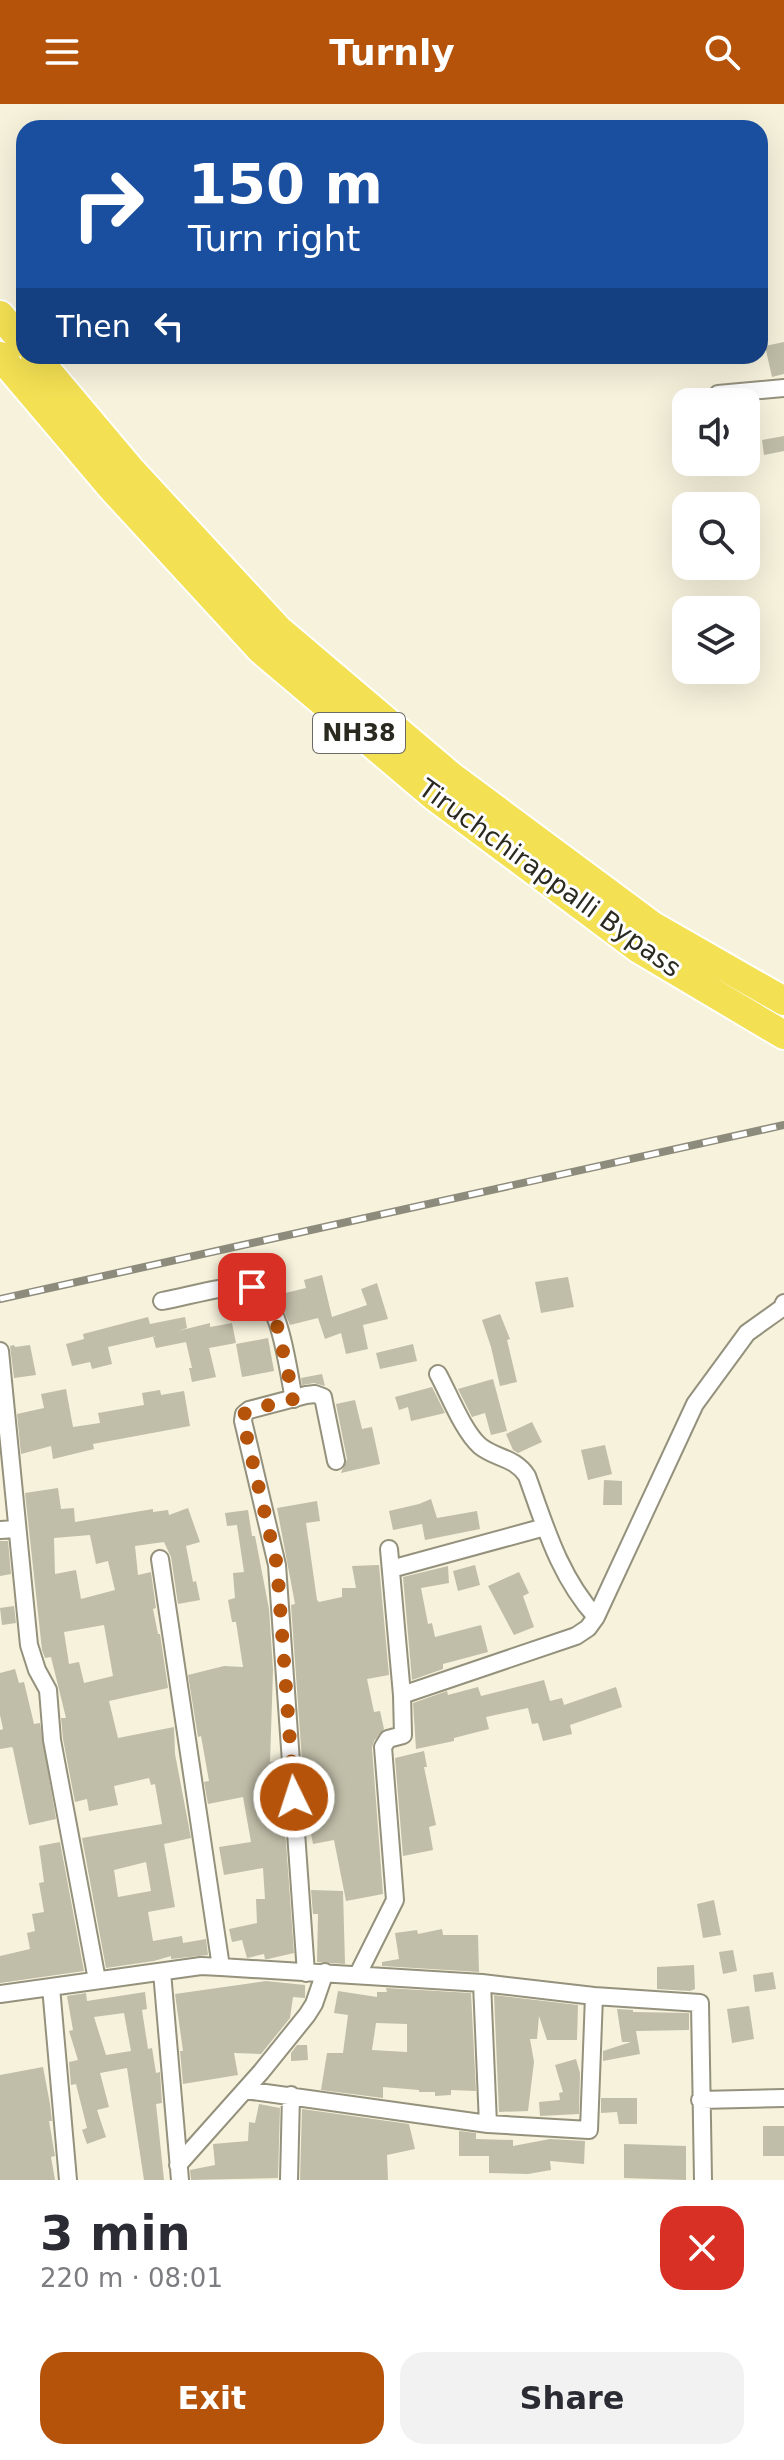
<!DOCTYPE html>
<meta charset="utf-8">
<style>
body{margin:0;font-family:"DejaVu Sans",sans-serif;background:#f2f2f3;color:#2b2b33;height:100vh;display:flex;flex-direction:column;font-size:30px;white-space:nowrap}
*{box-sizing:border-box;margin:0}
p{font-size:26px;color:#7c7c81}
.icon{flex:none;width:44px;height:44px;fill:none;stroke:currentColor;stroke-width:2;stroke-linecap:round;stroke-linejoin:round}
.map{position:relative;height:2076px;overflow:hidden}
.sheet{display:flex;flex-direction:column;background:#fff;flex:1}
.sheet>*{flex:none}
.banner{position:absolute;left:16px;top:16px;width:752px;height:244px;border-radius:24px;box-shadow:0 8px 32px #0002;background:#1a4fa0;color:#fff;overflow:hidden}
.buttons{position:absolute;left:672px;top:284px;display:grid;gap:16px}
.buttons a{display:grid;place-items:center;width:88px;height:88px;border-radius:16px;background:#fff;box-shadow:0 8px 32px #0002;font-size:40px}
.pin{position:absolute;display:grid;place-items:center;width:68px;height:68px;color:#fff;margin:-34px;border-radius:16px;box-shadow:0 4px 12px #0006}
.me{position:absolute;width:88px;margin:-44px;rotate:356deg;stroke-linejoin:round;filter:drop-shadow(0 0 6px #0008)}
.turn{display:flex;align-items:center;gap:28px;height:168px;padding:0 40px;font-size:36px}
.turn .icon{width:104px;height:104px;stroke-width:2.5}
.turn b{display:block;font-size:56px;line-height:68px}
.then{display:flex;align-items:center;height:76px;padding:0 40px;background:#0003;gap:16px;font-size:30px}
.round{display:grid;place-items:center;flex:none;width:84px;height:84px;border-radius:24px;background:#f2f2f3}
.head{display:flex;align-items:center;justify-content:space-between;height:136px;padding:0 40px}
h1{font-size:48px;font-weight:700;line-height:60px}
.cta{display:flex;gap:16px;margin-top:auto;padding:16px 40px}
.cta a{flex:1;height:92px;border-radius:24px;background:#b45309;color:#fff;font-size:32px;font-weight:700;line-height:92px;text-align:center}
.cta a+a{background:#f2f2f3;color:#2b2b33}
header{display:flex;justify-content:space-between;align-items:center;height:104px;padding:0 40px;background:#b45309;color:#fff;font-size:36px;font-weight:700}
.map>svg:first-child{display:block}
</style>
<header><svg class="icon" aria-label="menu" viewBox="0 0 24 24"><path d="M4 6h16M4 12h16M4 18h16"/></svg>Turnly<svg class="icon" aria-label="search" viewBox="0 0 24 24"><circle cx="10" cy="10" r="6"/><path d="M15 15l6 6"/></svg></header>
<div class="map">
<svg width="784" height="2076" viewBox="0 0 784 2076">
<rect width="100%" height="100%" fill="#f6f2dc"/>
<path fill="#c0bda8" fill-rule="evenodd" d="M784 238V270L772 273 765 242Z
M784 332V347L764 351 762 336Z
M322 1171 332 1213 367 1201 361 1185 377 1179 388 1215 363 1221 368 1245 346 1250 341 1229 325 1235 318 1214 290 1221 277 1191 306 1184 304 1176Z
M568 1173 574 1203 541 1209 535 1178Z
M500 1210 510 1235 507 1236 517 1278 500 1282 491 1243 482 1216Z
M148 1213 150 1220 185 1213 187 1224 178 1227 210 1219V1223L232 1219 236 1239 209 1244 216 1273 192 1278 189 1264H192L186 1238 156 1244 153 1233 156 1232 108 1243 112 1260 92 1265 90 1258 72 1262 66 1240 84 1235 83 1230Z
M268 1234 274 1267 242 1273 236 1240Z
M413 1240 417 1257 380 1265 376 1249Z
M14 1241 15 1243 30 1241 36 1271 14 1274 10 1242Z
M322 1270 325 1282 314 1279 302 1281 301 1274Z
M493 1275 507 1327 491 1331 485 1309 472 1313 458 1285Z
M432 1283 445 1309 411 1317 408 1303 399 1306 395 1293Z
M66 1285 73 1323 100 1319 98 1309 144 1301 142 1289 160 1286 161 1291 184 1287 190 1322 93 1340 94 1345 53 1355 51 1342 21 1350 17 1310 44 1304 41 1290Z
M355 1296 362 1325 372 1323 380 1360 341 1369 347 1355 336 1300Z
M532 1318 542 1338 518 1349 513 1346 506 1330Z
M605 1341 612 1370 588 1376 581 1346Z
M604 1376 622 1377V1401H603Z
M58 1384 61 1405 74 1404 75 1418 153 1405V1408L168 1406 169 1411 188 1404 200 1438 186 1442 193 1478 196 1477 200 1496 178 1500 171 1453 164 1438 135 1442 138 1471 151 1468 156 1504 153 1505 158 1530H160L168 1584 109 1597 118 1634 174 1623 175 1650 191 1734 164 1740 175 1803 148 1808 153 1837 182 1832 183 1839 206 1835 208 1851 171 1855V1852L154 1857 106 1864 82 1734 162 1720 155 1680 151 1681 149 1674 114 1682 118 1701 89 1707 87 1695 75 1698 63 1635 61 1614H66L51 1553 45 1554 42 1546 25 1389ZM90 1431 96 1460 108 1457 115 1486 81 1495 76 1466 55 1470 54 1434ZM104 1521 113 1572 84 1579 79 1558 69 1560 64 1528ZM146 1758 151 1787 118 1793 114 1766Z
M431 1395 437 1414 477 1407 480 1425 425 1436 422 1420 393 1426 389 1407 419 1400Z
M317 1397 320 1417 306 1419 317 1496 319 1498 342 1493V1484H356L352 1462 379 1461 389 1571 367 1575 374 1608 380 1607 384 1625 374 1637 372 1644 383 1790 346 1797 334 1736 313 1740 305 1699 291 1501 295 1500 277 1404Z
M248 1406 252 1432H255L269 1505 273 1566 270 1658 280 1656 283 1703 280 1704 286 1738 294 1849 268 1855H265L264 1850 247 1854 242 1836 232 1838 229 1825 257 1819 256 1795H265L263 1764 224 1771 219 1743 251 1738 243 1693 208 1700 204 1678 209 1677 201 1632 198 1633 188 1571 224 1562 243 1563 236 1518H232L228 1496 235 1494 233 1469 244 1468 237 1421 227 1422 225 1409Z
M0 1437H8L11 1470 0 1472Z
M475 1461 480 1481 458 1487 453 1467Z
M448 1462 449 1479 421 1484 428 1520 432 1519 435 1533 481 1521 488 1548 443 1560V1565L412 1576 403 1473Z
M519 1468 529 1489 523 1492 534 1523 514 1531 488 1482Z
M14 1502 16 1519 2 1521 0 1504Z
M15 1565 19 1579 24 1578 34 1620 40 1619 56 1715 29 1721 13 1645 12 1643 0 1645V1626L3 1625 0 1611V1569Z
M544 1576 550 1597 562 1594 564 1601 616 1583 622 1603 570 1621 572 1630 543 1637 538 1619 532 1620 528 1604 486 1613 489 1625 454 1634V1637L416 1645 413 1599 447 1587 448 1591 478 1583 481 1592Z
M424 1647 427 1663H424L436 1721 429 1723 433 1746 403 1752 395 1654Z
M60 1738 84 1867 0 1879V1852L30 1845 27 1829 35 1827 32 1810 44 1808 39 1779 44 1778 39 1742Z
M311 1786 343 1787 345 1860 317 1858 318 1810H313Z
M714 1796 721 1831 703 1834 697 1800Z
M442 1825 443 1831H478L479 1868 382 1862V1858L399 1855 395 1829 417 1826 418 1830Z
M733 1846 737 1867 723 1870 719 1848Z
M694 1861 695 1885 690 1887 657 1885V1863Z
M773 1868 776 1885 755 1888 753 1871Z
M266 1877 305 1881V1894L293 1893 290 1914 261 1950 234 1949 238 1971 183 1980 180 1947H183L175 1890Z
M386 1884 471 1889 476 1987 451 1986V1991L435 1992V1988H419V1986L383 1983V1994L321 1986 327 1949H343L348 1911 334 1909 338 1887 377 1893V1888H387ZM376 1919 407 1920V1948L372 1946Z
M145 1888 147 1905 142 1906 148 1945 152 1944 156 1969 160 1968 162 1999 156 2000 164 2076H144L127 1964 100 1969 109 2003 97 2006 106 2033 87 2040 82 2026 87 2024 76 1980 71 1981 69 1958 78 1956 69 1927 73 1926 67 1892 86 1889 87 1897ZM124 1909 131 1947 106 1951 94 1913Z
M494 1891 578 1901 577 1936H547L539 1912 537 1935H530L534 1958 528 2007 499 2008Z
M749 1902 754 1935 732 1939 727 1905Z
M617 1905 633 1906V1908L689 1909V1926L636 1927 640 1950 603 1957V1947L631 1938H622Z
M297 1941H307L308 1956 291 1957V1949Z
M576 1955 580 1969 579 2010 540 2012 539 1998 560 1996 559 1989 563 1988 555 1961Z
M43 1963 50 2000 52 2017H49L55 2052 51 2053 55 2076H0V1971Z
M601 1994H637V2020H619L617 2008 601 2009Z
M259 2000 280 2004 278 2074 191 2076 190 2066 215 2061 213 2040 248 2037 249 2018 255 2019Z
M302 2005 409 2020 415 2045 387 2051 388 2076H300Z
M763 2022H784V2052H763Z
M459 2027 476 2029V2035L513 2036V2042L550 2035 585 2037 584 2060 550 2057 551 2066 528 2070 489 2069V2052H459Z
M624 2040 686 2042V2076L624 2074Z"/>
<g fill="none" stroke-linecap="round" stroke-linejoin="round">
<g stroke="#94917d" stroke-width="20">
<path id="minor" d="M718 290 784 284
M162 1197C187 1193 225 1180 250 1183 280 1187 288 1268 294 1295
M0 1247 29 1541 37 1566 48 1586 52 1636 97 1876
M438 1270C449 1290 463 1327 480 1342 496 1355 515 1353 527 1372 545 1422 559 1472 596 1513
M0 1426 17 1425
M389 1445 402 1591
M160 1455 221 1863
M391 1465 545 1423
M162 1868 180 2076
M306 1869 277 1461 243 1317 244 1310 249 1306 306 1291 315 1290 323 1293 336 1357
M358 1870 395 1796 383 1643 388 1635 403 1631 402 1591 576 1532 588 1524 596 1513 695 1300 747 1229 782 1204 784 1199
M482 1879 488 2020
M51 1883 68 2076
M0 1890 201 1862 221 1863 482 1879 594 1892 700 1899 703 2076
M245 1986 488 2020 589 2026 594 1892
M700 1996 784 1994
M178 2061 261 1968 307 1911 314 1900 325 1868
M289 2076 291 1991"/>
</g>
<g stroke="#fff" stroke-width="32">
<path id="trunk" d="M0 211 24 239
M0 252 111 383 261 546 435 693 639 845 784 931
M35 252 131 366 279 526 451 672 653 822 784 897"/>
</g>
<use href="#minor" stroke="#fff" stroke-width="16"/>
<use href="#trunk" stroke="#f4e053" stroke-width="28"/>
<g stroke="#8d8b7c" stroke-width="8">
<path id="rail" d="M0 1195 784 1021"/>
</g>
<use href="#rail" stroke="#fff" stroke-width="5" stroke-dasharray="15" stroke-linecap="butt"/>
</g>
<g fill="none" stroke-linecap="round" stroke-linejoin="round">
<path stroke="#b45309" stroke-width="14" stroke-dasharray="0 25.2" d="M252 1183 264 1189 272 1200 294 1295 249 1306 244 1310 243 1317 277 1461 294 1693"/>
</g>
<g text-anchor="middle" stroke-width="6" stroke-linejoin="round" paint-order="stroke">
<rect fill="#fff" stroke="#6b6a64" stroke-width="2" x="313" y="609" width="92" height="40" rx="6"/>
<g font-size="24" font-weight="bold" fill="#2b2a21">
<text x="359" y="637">NH38</text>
</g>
<g font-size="26" fill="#2b2a21" stroke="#fff">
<text transform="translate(550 774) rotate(36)" y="9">Tiruchchirappalli Bypass</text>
</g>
</g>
</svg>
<div class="buttons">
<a><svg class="icon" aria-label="sound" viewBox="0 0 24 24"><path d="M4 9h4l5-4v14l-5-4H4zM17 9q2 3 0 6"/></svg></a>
<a><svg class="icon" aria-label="search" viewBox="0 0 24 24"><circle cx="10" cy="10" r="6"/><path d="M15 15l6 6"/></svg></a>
<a><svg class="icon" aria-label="layers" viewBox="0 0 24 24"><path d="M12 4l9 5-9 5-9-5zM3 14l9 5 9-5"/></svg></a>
</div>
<div class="pin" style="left:252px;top:1183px;background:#d93025"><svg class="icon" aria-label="arrive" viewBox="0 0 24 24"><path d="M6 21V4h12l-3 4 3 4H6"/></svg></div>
<svg class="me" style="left:294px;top:1693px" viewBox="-20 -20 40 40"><circle r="17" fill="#b45309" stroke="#fff" stroke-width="3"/><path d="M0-11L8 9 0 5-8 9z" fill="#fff"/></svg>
<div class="banner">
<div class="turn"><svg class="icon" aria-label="right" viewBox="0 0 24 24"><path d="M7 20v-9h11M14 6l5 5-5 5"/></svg><div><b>150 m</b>Turn right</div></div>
<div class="then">Then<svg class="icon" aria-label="left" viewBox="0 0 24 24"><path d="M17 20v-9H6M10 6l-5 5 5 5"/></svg></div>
</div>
</div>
<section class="sheet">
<div class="head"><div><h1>3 min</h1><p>220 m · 08:01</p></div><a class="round" style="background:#d93025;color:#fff"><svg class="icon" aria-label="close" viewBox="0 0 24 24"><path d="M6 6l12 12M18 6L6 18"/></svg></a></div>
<div class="cta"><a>Exit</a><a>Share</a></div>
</section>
